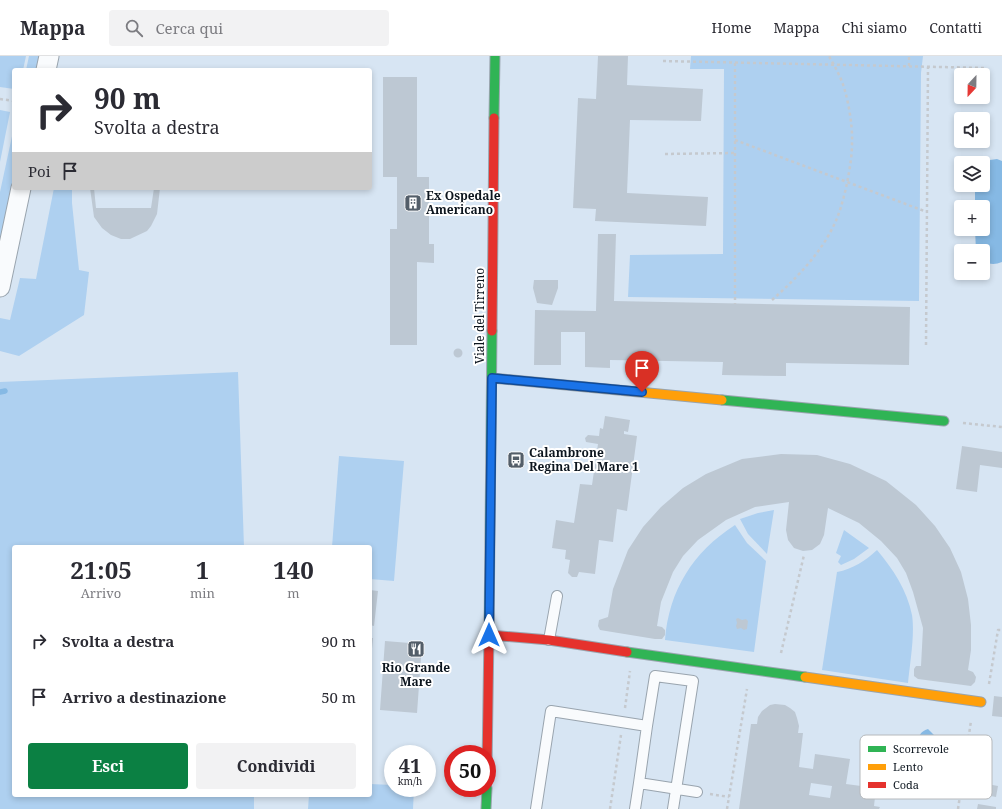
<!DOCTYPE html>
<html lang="it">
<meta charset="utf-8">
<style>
body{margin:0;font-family:"Noto Serif",serif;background:#f2f2f3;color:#2b2b33;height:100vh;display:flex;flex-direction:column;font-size:15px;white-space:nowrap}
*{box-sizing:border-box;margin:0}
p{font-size:13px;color:#7c7c81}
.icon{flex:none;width:22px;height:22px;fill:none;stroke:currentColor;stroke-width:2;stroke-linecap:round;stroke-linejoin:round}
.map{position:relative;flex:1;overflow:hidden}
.drawer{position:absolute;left:12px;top:489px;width:360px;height:252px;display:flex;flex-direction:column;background:#fff;border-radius:4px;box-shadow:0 2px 6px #0003}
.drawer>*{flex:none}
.top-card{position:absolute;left:12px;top:12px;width:360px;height:122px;border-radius:4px;box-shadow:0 2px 6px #0003;background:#fff;color:#2b2b33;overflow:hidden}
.needle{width:26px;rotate:202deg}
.controls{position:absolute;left:954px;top:12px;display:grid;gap:8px}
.controls a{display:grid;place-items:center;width:36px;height:36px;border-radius:4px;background:#fff;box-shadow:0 2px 6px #0003;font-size:20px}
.speed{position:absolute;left:384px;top:689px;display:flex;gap:8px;font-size:20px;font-weight:700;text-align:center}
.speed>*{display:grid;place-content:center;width:52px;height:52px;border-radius:50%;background:#fff;box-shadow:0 2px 6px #0003;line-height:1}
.speed small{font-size:10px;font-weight:400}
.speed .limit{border:6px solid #d22;background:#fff;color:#111}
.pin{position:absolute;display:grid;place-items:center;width:34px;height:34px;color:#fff;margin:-41px -17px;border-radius:50% 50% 50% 0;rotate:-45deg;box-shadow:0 0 4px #0007}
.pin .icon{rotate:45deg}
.me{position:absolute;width:44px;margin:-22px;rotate:0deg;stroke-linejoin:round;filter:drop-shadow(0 0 3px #0008)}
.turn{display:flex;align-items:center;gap:14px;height:84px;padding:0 16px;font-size:18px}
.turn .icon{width:52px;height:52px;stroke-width:2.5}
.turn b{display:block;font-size:28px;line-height:34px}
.then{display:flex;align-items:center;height:38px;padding:0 16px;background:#0003;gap:8px;font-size:15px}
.eta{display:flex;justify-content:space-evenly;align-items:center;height:68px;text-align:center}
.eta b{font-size:24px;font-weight:700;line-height:28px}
.primary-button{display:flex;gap:8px;margin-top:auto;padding:8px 16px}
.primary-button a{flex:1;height:46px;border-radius:4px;background:#0b8043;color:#fff;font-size:16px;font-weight:700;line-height:46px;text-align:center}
.primary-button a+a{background:#f2f2f3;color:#2b2b33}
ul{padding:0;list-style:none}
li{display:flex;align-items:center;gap:12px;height:56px;padding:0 16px}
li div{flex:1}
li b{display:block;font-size:15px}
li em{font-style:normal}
header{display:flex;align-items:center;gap:24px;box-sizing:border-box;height:56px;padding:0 20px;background:#fff;border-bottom:1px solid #e1e1e2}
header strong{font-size:19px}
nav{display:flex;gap:22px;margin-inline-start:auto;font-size:14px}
.search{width:280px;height:36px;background:#f2f2f3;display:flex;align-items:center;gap:10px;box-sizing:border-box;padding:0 14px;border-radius:4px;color:#7c7c81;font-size:15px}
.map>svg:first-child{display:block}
</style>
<header>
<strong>Mappa</strong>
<div class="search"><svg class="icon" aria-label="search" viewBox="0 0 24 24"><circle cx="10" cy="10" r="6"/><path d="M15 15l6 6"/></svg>Cerca qui</div>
<nav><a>Home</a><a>Mappa</a><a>Chi siamo</a><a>Contatti</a></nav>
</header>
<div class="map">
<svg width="1002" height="753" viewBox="0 0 1002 753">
<rect width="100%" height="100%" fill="#d7e5f3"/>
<path fill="#aed0f0" d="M0 0H26L23 14H14V33L0 31Z
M29 0H44L41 14H26Z
M691 0H923L921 17 919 245 628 241 630 199 723 198 724 13H690Z
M0 54 10 56 0 106Z
M14 71V132L0 217V136Z
M54 132H72V147L79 214 89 216 84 259 19 300 0 295V262L10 264 20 222 36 223Z
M238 316 244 491H14V739H254V753H0V326Z
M339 400 404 405 394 525 370 523V491H332Z
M774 454 767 498 748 478 740 463 758 457Z
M735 469 747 487 766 505 754 596 665 584C669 534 693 496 735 469Z
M844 474 869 492 854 503 841 509 838 506 841 500 836 497Z
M877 494C893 513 907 534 912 559 915 578 910 607 908 627L822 614 837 516C853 513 865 505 877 494Z
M370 728 393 729V732H414L413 753H308L309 739H370Z"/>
<path fill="#86b9e4" d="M997 103 1002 105V206C995 209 990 208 983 206V195H976L975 173H983V151H975V129H983V107L990 104Z
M928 673 934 679 945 681 938 730 941 733 942 738 938 742 933 741 931 739V735C920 734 912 736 908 723 911 716 917 712 919 704 922 692 912 678 928 673Z"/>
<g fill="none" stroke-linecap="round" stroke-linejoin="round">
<path stroke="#86b9e4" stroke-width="5.5" d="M0 336 5 335"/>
</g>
<path fill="#bdc8d3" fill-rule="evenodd" d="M598 0H628L627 29 703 33 701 65 630 64 627 137 708 141 706 170 595 165 596 153 573 152 578 42 596 43Z
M383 21H417V121H429V188H434V207L417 206V289H390V173H397V121H383Z
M90 132H94L96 152H151L154 132H160L157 158 151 170 147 175 130 183H121L111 179 102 172 94 161Z
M598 178H616L614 245 910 251 909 309 786 307V320L722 319 723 306 610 304V312L585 311V276H561V309H534L535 254 596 255Z
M534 224H558V232L552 249 537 247 533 232Z
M453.5 297a4.5 4.5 0 1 1 9 0a4.5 4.5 0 1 1-9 0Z
M605 360 630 364 628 376 624 375V378L637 380 627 455 617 453 613 486 599 484 595 518 579 516 577 521H572L568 517 570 504 565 503 566 494 552 492 556 464 574 467 580 428 592 429 598 388 586 386 585 382 588 379 599 380 600 372 603 373Z
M962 390 1002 396V412L980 409 977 436 956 433Z
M781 398 817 399 850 408 886 425 916 449 935 470 950 492 961 516 968 543 971 569V594L968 614 973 616 976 621 975 626 971 630 918 623 914 620V613L916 610H921L923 572 913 536 906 517 897 502 881 485 859 467 828 452 824 479 820 488 812 494 803 495 794 492 788 484 786 474 789 446 755 451 726 464 698 484 683 500 673 516 661 546 657 570 662 571 665 574V579L662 583H655L600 574 598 570 599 564 608 561 613 533 628 494 643 471 661 451 683 432 706 418 742 403Z
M370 534 378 535 374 570 370 569Z
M738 562 742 564 746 563 748 565 747 573 744 574 741 572 737 573 736 570 737 567 736 563Z
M370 582H373L371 603H370Z
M385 585 422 588 417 657 380 654Z
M994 640 1002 641V661L992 660Z
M775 648 785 649 790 652 795 656 797 662 799 670 798 677H803L799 711 813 713 815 698 850 703 846 728 876 732 874 750 880 751 879 753H739L751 668H757L758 661 762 655 770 649ZM811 727 832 730 830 742 809 739Z
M982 727 998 730 996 741 980 738Z
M978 748 996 751V753H977Z"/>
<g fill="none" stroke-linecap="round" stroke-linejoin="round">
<g stroke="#99a4ae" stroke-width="12">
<path id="lane" d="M549 584 557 540
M647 670 655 620 693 625 673 753
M536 753 551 655 647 670 639 727 697 736
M635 753 639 727"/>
</g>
<g stroke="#99a4ae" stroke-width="21">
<path id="street" d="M46 14 49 0
M0 231 21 132"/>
</g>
<g stroke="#99a4ae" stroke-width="11">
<path id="fast" d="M494 62 495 0
M722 344 944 365
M489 576 492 275
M627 596 805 621
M486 753 487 732"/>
</g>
<g stroke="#99a4ae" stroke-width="11">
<path id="slow" d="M492 322 722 344
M805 621 981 646"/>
</g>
<g stroke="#99a4ae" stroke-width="11">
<path id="jam" d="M492 275 494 62
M489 579 549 584 627 596
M487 712 489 576"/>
</g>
<path stroke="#c5c9ce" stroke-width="2.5" stroke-dasharray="3 3" stroke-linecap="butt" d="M663 5 986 12
M735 7V248
M909 10V0
M0 43 14 45
M735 84 927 156
M665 98 735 97
M772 244C797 222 821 197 835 167 840 156 843 144 846 132 849 117 852 102 852 87 853 69 847 34 839 19 836 12 832 6 829 0
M926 289 928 11
M963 367 1002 371
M781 597 804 499
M989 628 998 574H1002
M625 652 630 615
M710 738 729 741
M610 753 621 679
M727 753 747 633
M958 753 971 665"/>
<use href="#lane" stroke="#f9fbfd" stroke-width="10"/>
<use href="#street" stroke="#f9fbfd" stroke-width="19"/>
<use href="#fast" stroke="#30b455" stroke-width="9"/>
<use href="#slow" stroke="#ff9f0a" stroke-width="9"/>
<use href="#jam" stroke="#e5322d" stroke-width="9"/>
</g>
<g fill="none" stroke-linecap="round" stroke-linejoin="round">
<g stroke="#114b97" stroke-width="10">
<path id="route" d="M489 579 492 322 642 336"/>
</g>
<use href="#route" stroke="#1a73e8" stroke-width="7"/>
</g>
<defs>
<g id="building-square" transform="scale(0.9)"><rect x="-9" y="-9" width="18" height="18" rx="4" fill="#535e69" stroke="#fff"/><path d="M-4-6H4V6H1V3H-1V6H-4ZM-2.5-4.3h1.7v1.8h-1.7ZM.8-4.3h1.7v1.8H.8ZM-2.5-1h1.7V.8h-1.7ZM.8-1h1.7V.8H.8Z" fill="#fff"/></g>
<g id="bus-square" transform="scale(0.9)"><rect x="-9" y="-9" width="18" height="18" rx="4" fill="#535e69" stroke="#fff"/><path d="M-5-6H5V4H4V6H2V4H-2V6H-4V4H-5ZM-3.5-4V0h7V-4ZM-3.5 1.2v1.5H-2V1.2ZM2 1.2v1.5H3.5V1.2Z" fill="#fff"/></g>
<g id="restaurant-square" transform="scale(0.9)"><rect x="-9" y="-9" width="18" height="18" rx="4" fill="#535e69" stroke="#fff"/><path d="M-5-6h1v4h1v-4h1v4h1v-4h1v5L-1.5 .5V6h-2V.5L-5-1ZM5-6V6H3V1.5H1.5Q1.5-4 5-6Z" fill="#fff"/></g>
</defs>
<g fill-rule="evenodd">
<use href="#building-square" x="413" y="147"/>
<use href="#bus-square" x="516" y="404"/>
<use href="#restaurant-square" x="416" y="593"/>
</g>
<g text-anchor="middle" stroke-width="4" stroke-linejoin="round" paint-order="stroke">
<g font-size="12" font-weight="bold" fill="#0c151e" stroke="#fff" text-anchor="start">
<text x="426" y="144">Ex Ospedale<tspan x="426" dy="14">Americano</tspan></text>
<text x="529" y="401">Calambrone<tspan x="529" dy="14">Regina Del Mare 1</tspan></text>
<text x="416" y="616" text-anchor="middle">Rio Grande<tspan x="416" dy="14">Mare</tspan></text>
</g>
<g font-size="12" fill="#0c151e" stroke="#fff">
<text transform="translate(480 260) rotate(-90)" y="4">Viale del Tirreno</text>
</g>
</g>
<rect x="860" y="679" width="132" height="64" rx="6" fill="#fff" stroke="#b6b9bc" stroke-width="1"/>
<rect x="868" y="690" width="18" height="6" fill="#30b455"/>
<rect x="868" y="708" width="18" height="6" fill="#ff9f0a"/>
<rect x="868" y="726" width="18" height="6" fill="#e5322d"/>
<g font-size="11" fill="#0c151e">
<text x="893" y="697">Scorrevole</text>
<text x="893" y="715">Lento</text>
<text x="893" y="733">Coda</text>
</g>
</svg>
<div class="controls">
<a><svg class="needle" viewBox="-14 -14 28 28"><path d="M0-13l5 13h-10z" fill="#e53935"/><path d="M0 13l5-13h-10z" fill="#7c7c81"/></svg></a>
<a><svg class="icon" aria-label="sound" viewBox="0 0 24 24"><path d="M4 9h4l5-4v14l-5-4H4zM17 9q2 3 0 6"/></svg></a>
<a><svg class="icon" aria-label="layers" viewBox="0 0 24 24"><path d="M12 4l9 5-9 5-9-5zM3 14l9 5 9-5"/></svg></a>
<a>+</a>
<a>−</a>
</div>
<div class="speed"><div>41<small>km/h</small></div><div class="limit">50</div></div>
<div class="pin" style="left:642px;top:336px;background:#d93025"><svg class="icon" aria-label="arrive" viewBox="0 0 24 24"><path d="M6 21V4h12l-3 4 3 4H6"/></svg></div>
<svg class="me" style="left:489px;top:579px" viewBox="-20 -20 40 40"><path d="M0-17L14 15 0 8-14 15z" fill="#1a73e8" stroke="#fff" stroke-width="4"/></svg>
<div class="top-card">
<div class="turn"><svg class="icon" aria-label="right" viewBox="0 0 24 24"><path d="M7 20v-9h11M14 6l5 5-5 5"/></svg><div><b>90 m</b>Svolta a destra</div></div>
<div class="then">Poi<svg class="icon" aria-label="arrive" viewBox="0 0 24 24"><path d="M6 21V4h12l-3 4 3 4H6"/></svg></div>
</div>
<section class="drawer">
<div class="eta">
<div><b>21:05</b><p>Arrivo</p></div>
<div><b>1</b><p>min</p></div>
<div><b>140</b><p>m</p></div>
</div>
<ul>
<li><svg class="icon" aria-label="right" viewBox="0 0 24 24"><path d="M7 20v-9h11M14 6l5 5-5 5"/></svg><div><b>Svolta a destra</b></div><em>90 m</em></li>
<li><svg class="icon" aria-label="arrive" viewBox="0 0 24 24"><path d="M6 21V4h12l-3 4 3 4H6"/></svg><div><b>Arrivo a destinazione</b></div><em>50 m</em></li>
</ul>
<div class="primary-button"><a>Esci</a><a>Condividi</a></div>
</section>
</div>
